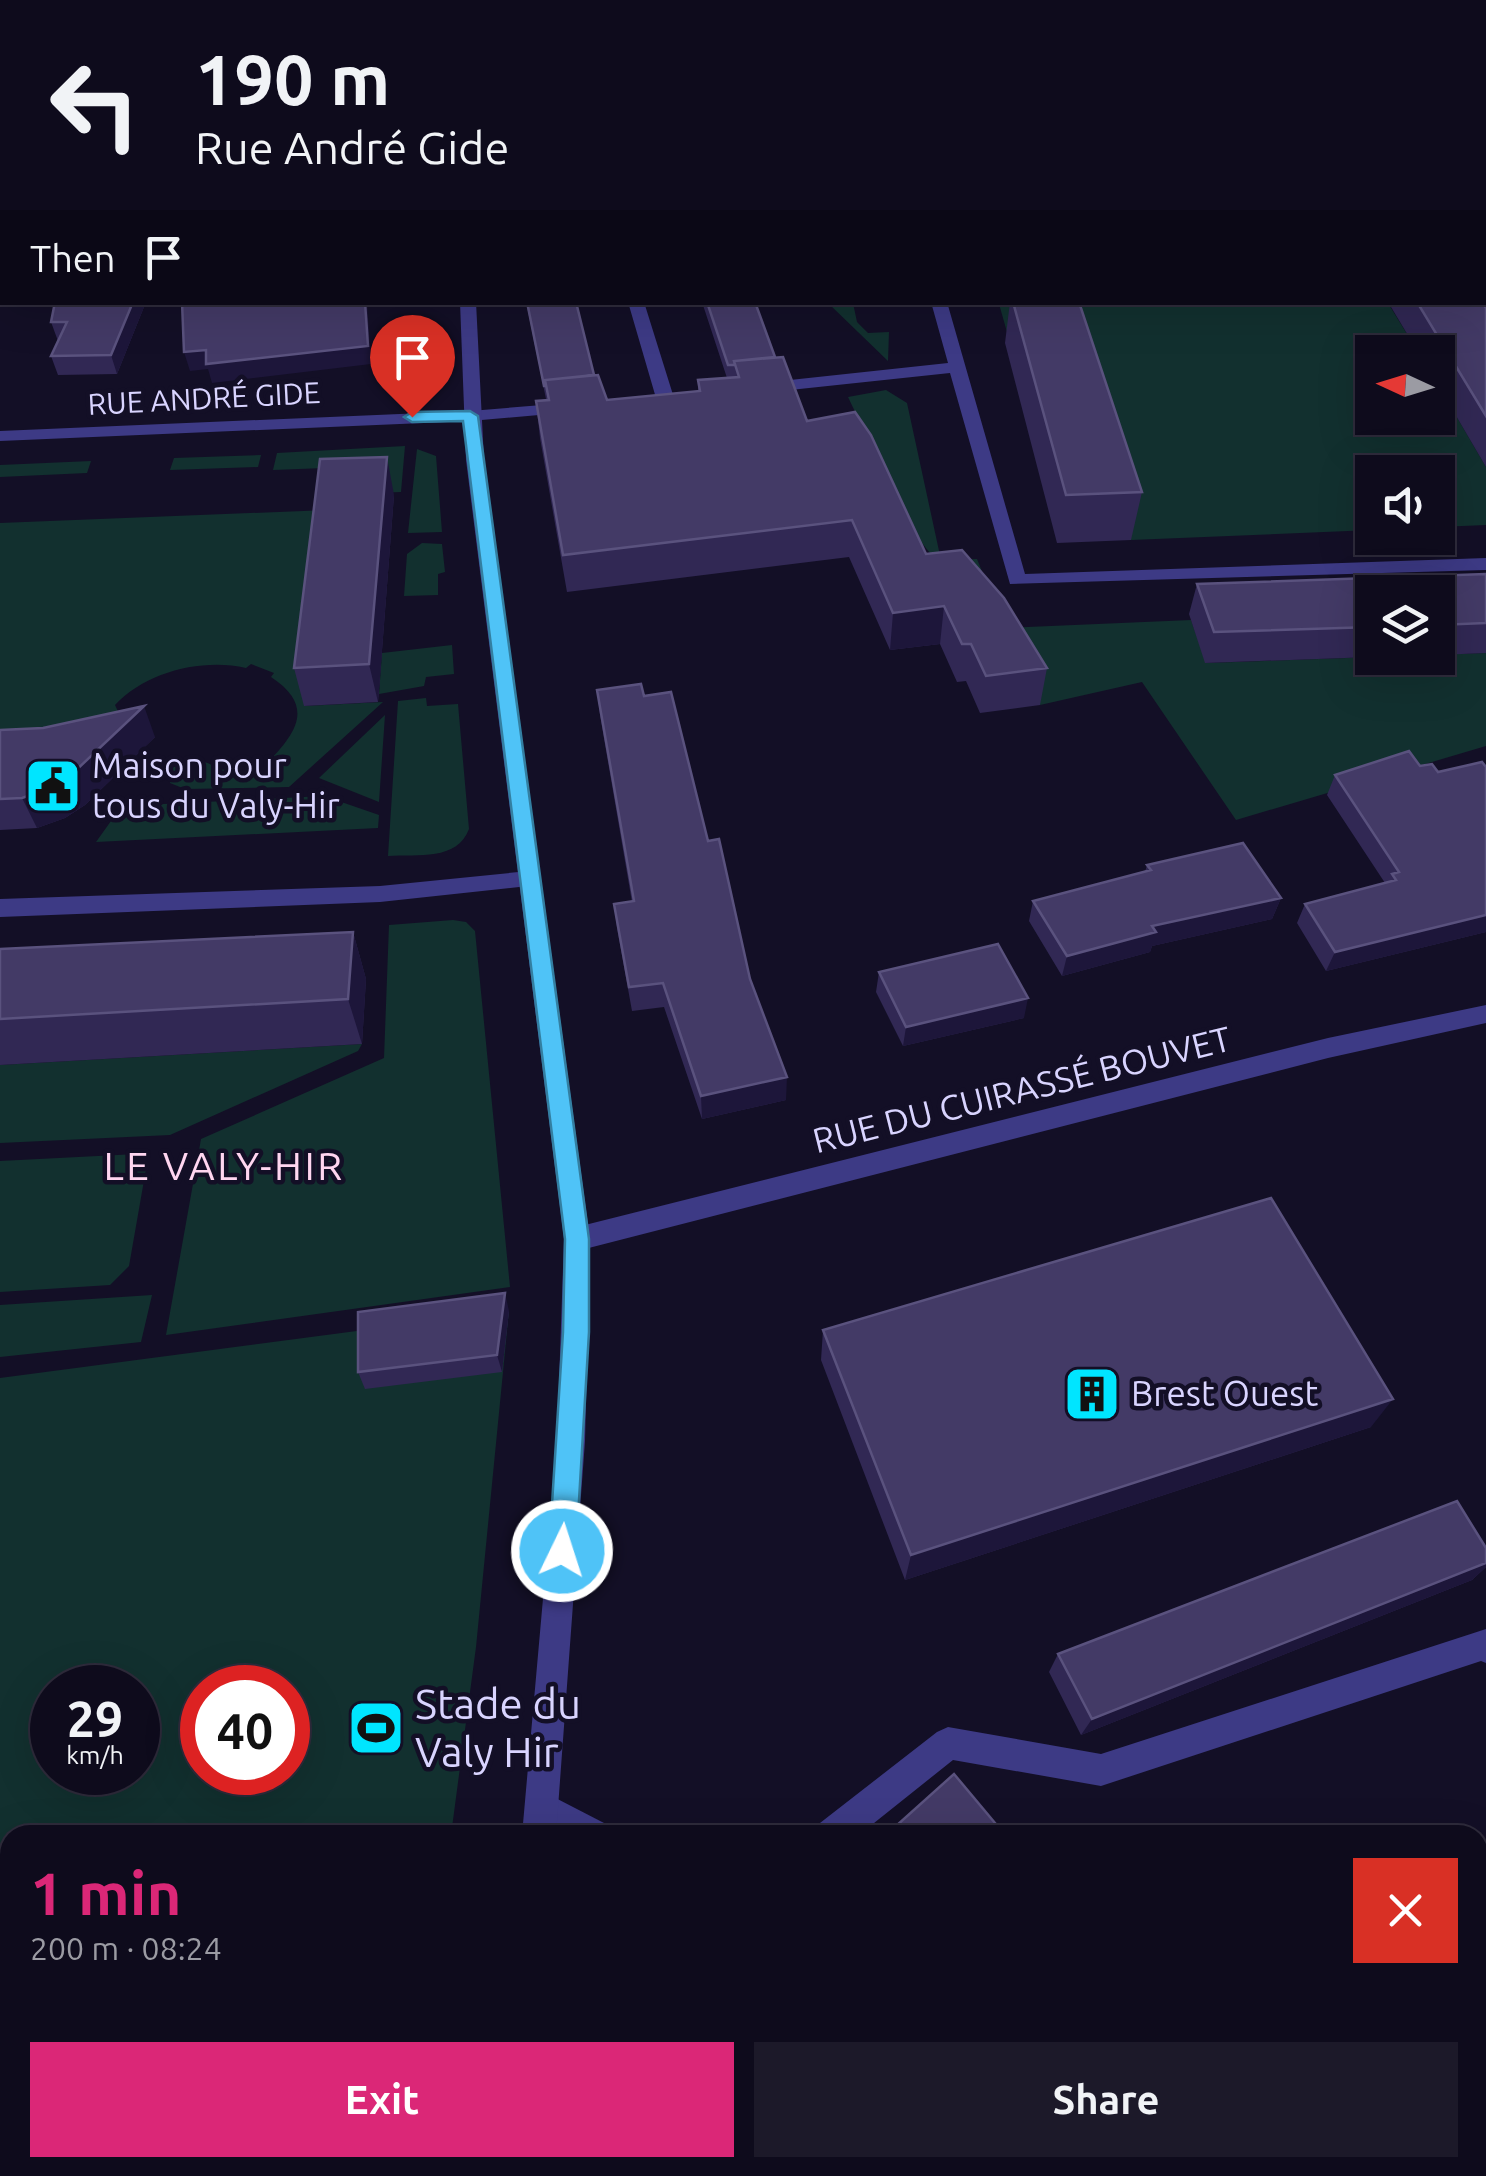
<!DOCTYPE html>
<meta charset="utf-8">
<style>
body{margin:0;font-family:Ubuntu,sans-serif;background:#1c1929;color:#f1f3f6;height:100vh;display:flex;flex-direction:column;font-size:38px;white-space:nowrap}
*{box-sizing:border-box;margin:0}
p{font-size:32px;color:#9b9ba3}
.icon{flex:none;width:55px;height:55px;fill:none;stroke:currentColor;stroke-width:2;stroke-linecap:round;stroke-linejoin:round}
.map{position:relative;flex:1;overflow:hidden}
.drawer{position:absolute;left:0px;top:1825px;width:1488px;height:352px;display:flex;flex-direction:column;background:#0e0b1c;border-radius:30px 30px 0 0;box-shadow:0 10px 40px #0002,0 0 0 2px #2e2b3b}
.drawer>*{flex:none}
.guide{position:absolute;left:0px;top:0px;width:1488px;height:305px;box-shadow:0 10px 40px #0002,0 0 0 2px #2e2b3b;background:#0e0b1c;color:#f1f3f6;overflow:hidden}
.needle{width:65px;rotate:274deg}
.tools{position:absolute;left:1355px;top:335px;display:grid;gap:20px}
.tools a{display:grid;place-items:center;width:100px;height:100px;border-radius:0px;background:#0e0b1c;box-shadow:0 10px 40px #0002,0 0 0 2px #2e2b3b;font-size:50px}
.speed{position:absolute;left:30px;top:1665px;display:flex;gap:20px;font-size:50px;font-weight:700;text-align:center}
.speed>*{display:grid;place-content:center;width:130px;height:130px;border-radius:50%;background:#0e0b1c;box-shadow:0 10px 40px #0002,0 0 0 2px #2e2b3b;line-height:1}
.speed small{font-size:25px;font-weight:400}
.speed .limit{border:15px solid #d22;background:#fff;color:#111}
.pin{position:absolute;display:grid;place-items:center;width:85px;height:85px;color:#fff;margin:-102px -42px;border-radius:50% 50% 50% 0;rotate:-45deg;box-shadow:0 0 10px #0007}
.pin .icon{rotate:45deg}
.me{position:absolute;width:110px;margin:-55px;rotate:4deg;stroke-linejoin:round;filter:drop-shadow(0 0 8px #0008)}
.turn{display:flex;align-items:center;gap:35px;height:210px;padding:0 30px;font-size:45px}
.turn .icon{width:130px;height:130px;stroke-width:2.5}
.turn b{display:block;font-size:70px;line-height:85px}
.then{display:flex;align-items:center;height:95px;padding:0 30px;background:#0003;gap:20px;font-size:38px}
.round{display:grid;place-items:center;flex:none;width:105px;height:105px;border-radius:0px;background:#1c1929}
.head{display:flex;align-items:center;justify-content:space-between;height:170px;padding:0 30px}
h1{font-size:60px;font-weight:700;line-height:75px;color:#db2777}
.button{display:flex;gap:20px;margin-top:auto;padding:20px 30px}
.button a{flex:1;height:115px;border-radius:0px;background:#db2777;color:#fff;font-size:40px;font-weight:700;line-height:115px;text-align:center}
.button a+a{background:#1c1929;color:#f1f3f6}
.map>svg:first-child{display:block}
</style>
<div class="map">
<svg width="1486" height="2176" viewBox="0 0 1486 2176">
<rect width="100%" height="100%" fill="#130f26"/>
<path fill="#12302f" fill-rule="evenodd" d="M828 303H853L857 322 868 333 889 332 888 361Z
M964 303H1388L1418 352H1372V418H1438V385L1486 467V525L1438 527V472H1372V530L1131 540 1069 343 1009 339 999 304Z
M886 390 907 403 941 560 977 559 1005 628 1191 620 1206 663 1486 653V746L1236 820 1142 682 1040 705 998 636 912 531 848 397Z
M405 446 401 492 348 494 350 467 273 470 277 453Z
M417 449 436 456 442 532 408 533Z
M261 455 258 467 170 470 174 458Z
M91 461 87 473 0 477V465Z
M328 510 305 706 383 702 289 787 185 789 170 783 172 768C208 751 206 769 235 772 243 773 252 771 260 771 290 739 321 710 271 677L274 673 251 664 246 668C202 658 146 672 115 705L122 720 0 760V523Z
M422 543 442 544 445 572 438 574V595L404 596 407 554Z
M452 645 454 674 426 677 424 686 379 694 382 653Z
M426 698 427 706 458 704 469 829C457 861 418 854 388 856L398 701Z
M385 715 379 802 319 778Z
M324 796 379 815 378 828 96 842 111 821 143 805Z
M453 920 466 922 475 931 510 1287 166 1335 201 1139 384 1058 389 925Z
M362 1044 358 1051 170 1135 0 1143V1065Z
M137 1154 146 1169 129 1266 110 1285 0 1292V1161Z
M152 1295 141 1342 0 1357V1305Z
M509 1311 476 1647 451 1835H10V2168H409L407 2176H0V1378ZM52 1688H138V1772H52ZM202 1688H288V1772H202Z"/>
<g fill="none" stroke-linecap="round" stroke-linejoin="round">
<path fill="#3d3a85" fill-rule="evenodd" d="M2 16V24L0 25V17Z
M1485 279H1486V290H1485Z
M628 302H644L674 398 671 402 656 398Z
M931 302H947L1025 574 1486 558V570L1010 584 950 373 761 393 752 388 761 383 948 363Z
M567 403 573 404V412L470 421 0 441V431L470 411Z
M529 871 537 873 540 879 537 885 380 902 0 917V899L380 886Z
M1486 1005V1023L1328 1058 577 1251 568 1247 564 1239 568 1231 577 1227 1328 1038Z
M1486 1629V1663L1481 1661 1101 1786 953 1760 859 1835H815L820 1823 937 1732 948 1727 1101 1754Z
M542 1791 604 1823 609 1835C579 1835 539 1840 525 1808L530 1796Z
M861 2168H901L905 2176H865Z"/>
<path fill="#3d3a85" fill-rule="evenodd" d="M460 302H476L484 460 590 1239 585 1441 556 1835H522L557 1441 564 1239 466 460Z
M470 2168H508L507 2176H469Z"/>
</g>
<path fill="#312854" d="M2 23V146H0V24Z
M55 302H146L117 374 58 375 51 356 58 341 51 322Z
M526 302H576L594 375 607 400 698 391V380L727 378 702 302H755L775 357 807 421 926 554 1047 668 1040 705 980 713 966 681 957 682 940 644 890 650 849 557 567 592 540 438 536 401 547 399H546Z
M1010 302H1079L1142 492 1131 540 1057 543 1005 343Z
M1388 302H1482L1486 308V467L1438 385V352H1418Z
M394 495 378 702 304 706 294 668Z
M1486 574V653L1438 655V592H1372V657L1205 663 1189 614 1197 584Z
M597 690 644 696 708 841 786 1100 702 1119 664 1007 632 1011 617 928 614 904 632 902 600 715Z
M0 730 155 737 85 805 65 818 37 828 0 830Z
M1420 766 1438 772 1486 767V932L1326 971 1297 923 1305 904 1385 883 1327 795 1335 775Z
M1147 865 1281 898 1272 919 1152 946 1150 952 1062 976 1029 921 1033 901 1145 872Z
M353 932 366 979 362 1044 0 1065V949Z
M879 972 1024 1018 903 1046 876 992Z
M509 1311 502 1372 365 1389 358 1372Z
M823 1330 1371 1427 905 1580 821 1360Z
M1486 1548V1567L1472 1580 1081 1735 1049 1672 1058 1654Z
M1080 2168H1289L1296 2176H1087Z"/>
<path fill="#1d163a" d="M133 302H146L117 374 111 355Z
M365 302H367L371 364 212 383 208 369 190 371 184 352 206 350Z
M387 457 394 495 378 702 369 664Z
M944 606 940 644 890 650 893 613Z
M144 706 155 737 85 805 65 818 37 828 22 798Z
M1281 898 1272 919 1152 946 1150 952 1062 976 1067 956 1152 926Z
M1486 915V932L1326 971 1335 952Z
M353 932 366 979 362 1044 348 999Z
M1028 998 1024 1018 903 1046 906 1027Z
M787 1077 786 1100 702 1119 701 1096Z
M505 1293 509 1311 502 1372 497 1355Z
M1393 1399 1371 1427 905 1580 911 1555Z
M1486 1563V1567L1472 1580 1081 1735 1092 1719Z"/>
<path fill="#433a66" stroke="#5a527e" stroke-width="2.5" d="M29 0H102L101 2H28Z
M545 0H1486V206L1485 2H546Z
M2 23V129H0V24Z
M55 302H133L111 355 51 356 67 322H51Z
M182 302H365L368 346 206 364V350L184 352Z
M527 302H576L594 375 545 380 546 386H544Z
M707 302H755L775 357 734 361 735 365H728Z
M1013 302H1079L1142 492 1066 495Z
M1417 302H1482L1486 308V416Z
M783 357 807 421 855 412 871 435 926 554 962 550 1004 598 1047 668 986 676 971 644H962L944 606 893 613 852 520 563 555 536 401 549 400 545 380 598 375 607 400 700 391 698 380 739 377 734 361Z
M387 457 369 664 294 668 320 459Z
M1486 574V623L1438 625V592H1372V627L1214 632 1197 584Z
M641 684 644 696 671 692 708 841 719 839 750 979 787 1077 701 1096 663 983 629 987 614 904 634 901 597 690Z
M144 706 71 775 51 788 22 798 0 799V730L43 728Z
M1409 751 1420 766 1432 764 1438 772 1482 762 1486 767V915L1335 952 1305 904 1396 880 1392 874 1399 872 1335 775Z
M1243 843 1281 898 1152 926 1156 932 1067 956 1033 901 1151 870 1147 865Z
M353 932 348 999 0 1019V949Z
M998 944 1028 998 906 1027 879 972Z
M1271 1198 1393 1399 911 1555 823 1330Z
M505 1293 497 1355 358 1372V1312Z
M1457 1501 1486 1548V1563L1092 1719 1058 1654Z
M954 1774 1005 1835H886Z
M1099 2168H1289L1296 2176H1105Z"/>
<path fill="#4fc3f7" stroke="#337fa1" stroke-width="2.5" d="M470 411 478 416 589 1239V1332L576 1551 572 1561 562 1565 553 1561 549 1551 563 1332 565 1239 463 421 412 422 404 417 412 412Z"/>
<defs>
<g id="civic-square" transform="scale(2.875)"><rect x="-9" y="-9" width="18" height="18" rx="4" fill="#00e5ff" stroke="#130f26"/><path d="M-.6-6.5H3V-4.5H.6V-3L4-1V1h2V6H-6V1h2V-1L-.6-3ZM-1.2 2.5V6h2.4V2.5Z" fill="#111"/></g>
<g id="building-square" transform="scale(2.875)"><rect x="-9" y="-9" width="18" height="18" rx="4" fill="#00e5ff" stroke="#130f26"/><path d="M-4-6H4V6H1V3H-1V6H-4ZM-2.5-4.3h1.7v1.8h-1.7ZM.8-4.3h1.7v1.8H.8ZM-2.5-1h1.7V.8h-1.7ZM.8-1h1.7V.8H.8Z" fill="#111"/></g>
<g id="stadium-square" transform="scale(2.875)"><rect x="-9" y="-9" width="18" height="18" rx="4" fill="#00e5ff" stroke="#130f26"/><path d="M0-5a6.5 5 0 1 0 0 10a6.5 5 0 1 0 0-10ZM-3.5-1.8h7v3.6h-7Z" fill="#111"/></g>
</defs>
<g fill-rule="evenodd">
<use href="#civic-square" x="53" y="786"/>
<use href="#building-square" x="1092" y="1394"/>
<use href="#stadium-square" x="376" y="1728"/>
</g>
<g text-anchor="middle" stroke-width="9" stroke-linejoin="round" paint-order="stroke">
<g font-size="30" fill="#d9d4ff" stroke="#130f26">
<text transform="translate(204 399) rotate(-3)" y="10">RUE ANDRÉ GIDE</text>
</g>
<g font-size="35" fill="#d9d4ff" stroke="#130f26" text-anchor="start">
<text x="92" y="778">Maison pour<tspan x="92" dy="40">tous du Valy-Hir</tspan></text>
<text x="1131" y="1406">Brest Ouest</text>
</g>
<g font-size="35" fill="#d9d4ff" stroke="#130f26">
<text transform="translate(1022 1090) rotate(-14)" y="12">RUE DU CUIRASSÉ BOUVET</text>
</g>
<g font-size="40" letter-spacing="2.5" fill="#ffd6f0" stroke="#130f26">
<text x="224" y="1180">LE VALY-HIR</text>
</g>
<g font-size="42" fill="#d9d4ff" stroke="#130f26" text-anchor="start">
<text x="415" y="1719">Stade du<tspan x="415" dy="48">Valy Hir</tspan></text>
</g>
</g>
</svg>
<div class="tools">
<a><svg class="needle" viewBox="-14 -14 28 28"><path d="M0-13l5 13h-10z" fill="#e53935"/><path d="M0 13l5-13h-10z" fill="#9b9ba3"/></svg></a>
<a><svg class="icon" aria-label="sound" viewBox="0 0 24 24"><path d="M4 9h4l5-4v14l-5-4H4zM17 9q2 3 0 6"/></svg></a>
<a><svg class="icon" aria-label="layers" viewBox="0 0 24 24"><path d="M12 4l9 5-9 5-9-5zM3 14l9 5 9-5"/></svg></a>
</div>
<div class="speed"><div>29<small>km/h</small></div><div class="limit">40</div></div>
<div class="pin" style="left:412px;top:417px;background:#d93025"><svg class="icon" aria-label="arrive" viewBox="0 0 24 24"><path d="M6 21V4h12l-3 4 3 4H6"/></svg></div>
<svg class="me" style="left:562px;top:1551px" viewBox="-20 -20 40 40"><circle r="17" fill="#4fc3f7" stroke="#fff" stroke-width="3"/><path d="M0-11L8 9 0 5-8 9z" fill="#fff"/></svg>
<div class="guide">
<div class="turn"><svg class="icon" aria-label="left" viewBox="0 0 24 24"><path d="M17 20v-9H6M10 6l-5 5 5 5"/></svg><div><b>190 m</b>Rue André Gide</div></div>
<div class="then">Then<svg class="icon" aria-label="arrive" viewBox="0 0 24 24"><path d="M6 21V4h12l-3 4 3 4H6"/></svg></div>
</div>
<section class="drawer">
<div class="head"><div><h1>1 min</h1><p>200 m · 08:24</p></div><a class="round" style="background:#d93025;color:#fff"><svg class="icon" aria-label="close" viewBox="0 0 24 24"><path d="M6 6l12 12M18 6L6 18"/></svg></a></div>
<div class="button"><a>Exit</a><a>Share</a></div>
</section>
</div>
